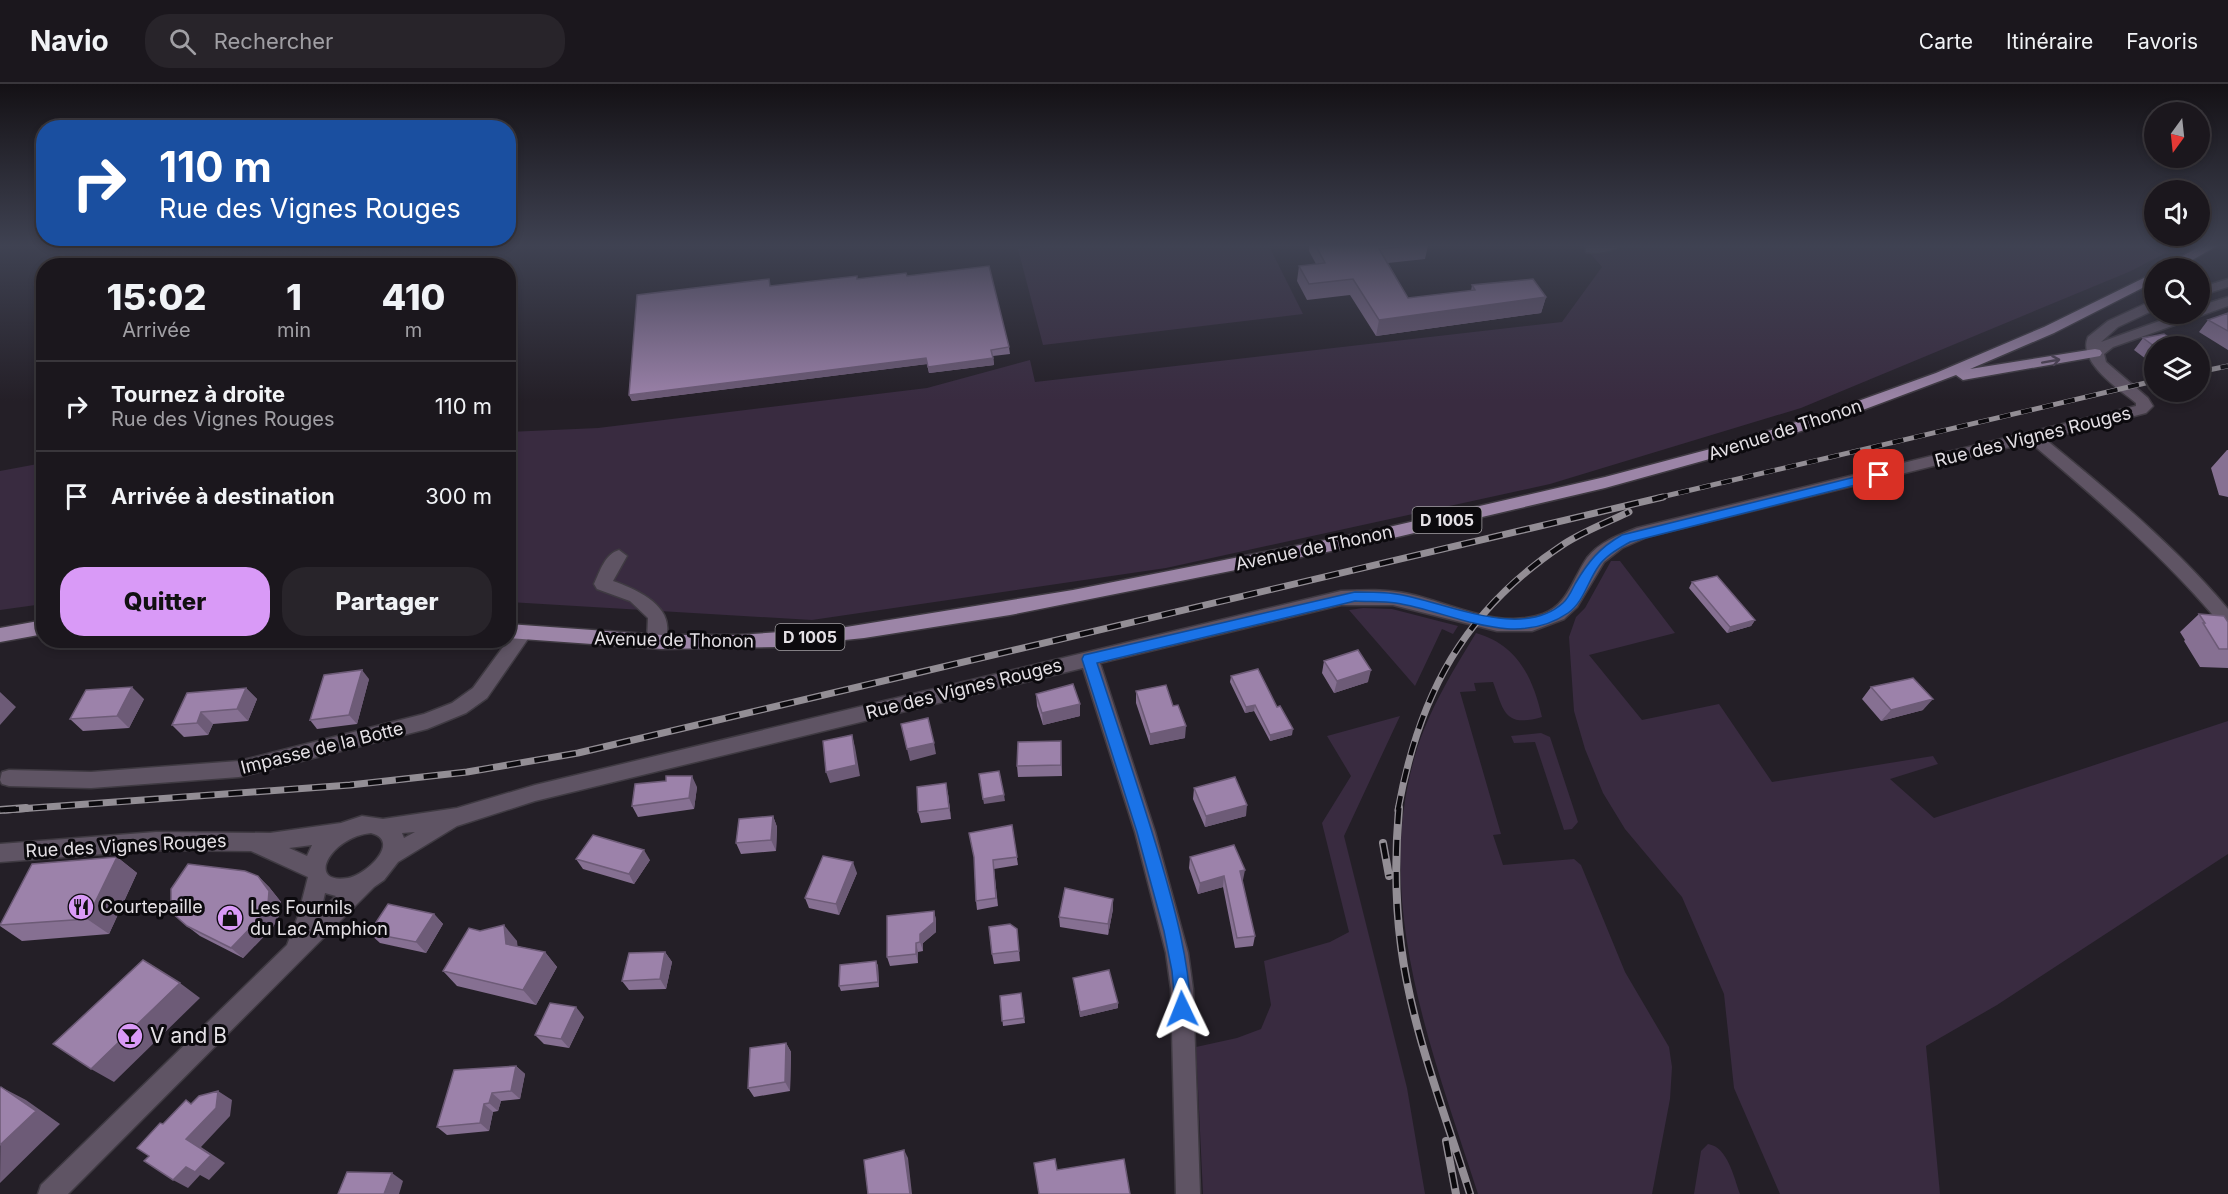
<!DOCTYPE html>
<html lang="fr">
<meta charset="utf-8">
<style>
body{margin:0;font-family:Inter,sans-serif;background:#28242a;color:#f1f3f6;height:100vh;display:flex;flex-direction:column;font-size:22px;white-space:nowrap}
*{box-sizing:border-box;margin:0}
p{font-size:20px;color:#a09fa4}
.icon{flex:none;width:33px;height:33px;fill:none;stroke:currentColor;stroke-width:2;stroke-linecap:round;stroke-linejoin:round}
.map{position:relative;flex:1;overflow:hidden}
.side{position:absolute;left:36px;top:174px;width:480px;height:390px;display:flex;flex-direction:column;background:#1b171d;border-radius:24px;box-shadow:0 3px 9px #0003,0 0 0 2px #39363b}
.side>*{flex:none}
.top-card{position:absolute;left:36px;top:36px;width:480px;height:126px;border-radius:24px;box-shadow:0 3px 9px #0003,0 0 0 2px #39363b;background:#1a4fa0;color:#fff;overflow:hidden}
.needle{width:39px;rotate:195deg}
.tools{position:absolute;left:2144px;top:18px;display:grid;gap:12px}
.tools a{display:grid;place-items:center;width:66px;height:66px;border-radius:50%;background:#1b171d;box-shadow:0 3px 9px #0003,0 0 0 2px #39363b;font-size:30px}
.pin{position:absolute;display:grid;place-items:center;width:51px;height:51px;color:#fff;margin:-26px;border-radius:12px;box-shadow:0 3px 9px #0006}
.me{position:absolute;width:66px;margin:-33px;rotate:358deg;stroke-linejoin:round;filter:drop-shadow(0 0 4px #0008)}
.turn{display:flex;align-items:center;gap:21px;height:126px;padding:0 24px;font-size:27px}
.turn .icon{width:78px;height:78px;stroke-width:2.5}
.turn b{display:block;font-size:42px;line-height:51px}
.eta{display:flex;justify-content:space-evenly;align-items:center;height:102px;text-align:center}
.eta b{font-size:36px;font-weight:800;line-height:42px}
.button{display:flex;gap:12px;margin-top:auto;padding:12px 24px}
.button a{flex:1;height:69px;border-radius:24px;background:#d99af7;color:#111;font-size:24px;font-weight:800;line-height:69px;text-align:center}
.button a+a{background:#28242a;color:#f1f3f6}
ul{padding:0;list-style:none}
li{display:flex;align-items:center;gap:18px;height:90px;padding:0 24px;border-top:2px solid #39363b}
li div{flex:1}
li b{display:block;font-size:22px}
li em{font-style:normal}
header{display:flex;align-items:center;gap:36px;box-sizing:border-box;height:84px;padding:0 30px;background:#1b171d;border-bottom:2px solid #39363b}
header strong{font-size:28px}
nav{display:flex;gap:33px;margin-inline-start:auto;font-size:21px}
.search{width:420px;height:54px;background:#28242a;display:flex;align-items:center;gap:15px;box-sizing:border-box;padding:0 21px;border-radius:24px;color:#a09fa4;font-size:22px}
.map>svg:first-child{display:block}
</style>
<header>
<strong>Navio</strong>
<div class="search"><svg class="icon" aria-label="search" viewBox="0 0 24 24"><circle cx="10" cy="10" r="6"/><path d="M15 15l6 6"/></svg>Rechercher</div>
<nav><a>Carte</a><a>Itinéraire</a><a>Favoris</a></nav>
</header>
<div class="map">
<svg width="2228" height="1110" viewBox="0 0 2228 1110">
<rect width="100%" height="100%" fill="#241f27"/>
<path fill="#392b40" d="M1044 162H1269L1303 230 1043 261 1018 165Z
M1584 162H2178L2131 187 1801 324 1550 400 1166 484 812 536 509 518 508 348 598 344 927 304 1030 276 1035 298 1562 238 1602 183Z
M43 379V520L0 526V387Z
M1611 477H1620L1675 549 1589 571 1642 636 1719 620 1772 698 1933 672 1938 680 1890 695 1934 734 2228 637V770L1997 921 1926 962 1940 1110H1780L1734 1004 1724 910 1682 813 1625 745 1603 709 1585 665 1574 627 1569 553 1576 533 1585 524Z
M1363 524 1392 525 1458 542 1453 550 1442 545 1415 602 1349 526Z
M1476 549C1518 561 1533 594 1542 633 1504 644 1504 627 1493 598L1474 599 1476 607 1460 608 1501 750 1493 751 1503 781 1574 775 1581 781 1625 888 1669 963 1672 983 1670 1015 1652 1110H1478C1434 973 1374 824 1413 679 1425 632 1451 590 1476 549Z
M1400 632 1344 752 1407 1004 1425 1110H1203L1196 963 1237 954 1261 945 1271 921 1264 877 1330 858 1349 848 1322 739 1351 692 1327 652Z
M1541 649 1550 653 1578 738 1572 745 1564 746 1535 658 1514 659 1511 652Z
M1708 1060C1728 1063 1734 1094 1740 1110H1694L1701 1067Z"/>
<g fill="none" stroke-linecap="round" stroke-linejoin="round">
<g stroke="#3f3a42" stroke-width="3">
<path id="minor" d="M1586 162H1621C1613 168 1596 170 1586 168Z
M2228 195V203L2199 212V204Z
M2228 213V222L2113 263 2104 270 2106 278 2148 314 2153 322 2146 329 2045 355C2110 408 2174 461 2228 525V544L2222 542C2165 473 2098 416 2030 358L1647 453 1622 464 1604 478 1577 523 1564 535 1532 547H1497L1393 521H1341L1100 579 1155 748 1188 869 1193 905 1200 1110H1176L1171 905 1166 869 1135 748 1083 584 535 717 457 742 398 778 384 796 374 803 68 1110H38L41 1101 287 861 298 832 308 793 251 767 156 766 0 778V760L156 748 270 749 341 739 362 732 383 735 457 724 535 701 1341 507C1364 506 1387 505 1409 510 1451 519 1499 546 1543 530 1568 521 1573 494 1587 474 1599 458 1619 451 1637 444L2136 322V319C2119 305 2077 278 2088 253L2108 237 2149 218 2154 217V226L2118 243 2101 258 2179 230H2199V222ZM415 748 404 754 402 749ZM371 749C402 757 366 791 348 794 305 801 330 753 371 749ZM312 761 307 772 289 764ZM325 809 336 812 321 827Z
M619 466 627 472 613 497C641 507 682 526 662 563H650L647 558 648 534 630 517 597 505 594 500C600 487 605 470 619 466Z
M523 542 529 544 532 549 487 614 466 629 427 645 239 693 91 704 9 702 2 700 0 696 2 688 9 686 91 688 239 677 424 630 452 619 473 604 517 544Z"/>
</g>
<g stroke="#3f3a42" stroke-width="3">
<path id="major" d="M2200 162H2217L2178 184H2162Z
M2154 189V198L2054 249 1970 285 2095 265 2100 266 2102 269 2100 272 1963 296 1956 291 1836 336 1724 371 1605 404 1376 458 1010 531 864 554 777 563 662 565 508 554V540L662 551H738L840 544 1073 506 1376 446 1605 393 1714 364 1825 329 1936 289 2044 243Z
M44 536V550L0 558V544Z"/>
</g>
<use href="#minor" fill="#5f5464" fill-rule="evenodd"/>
<use href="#major" fill="#9c85a7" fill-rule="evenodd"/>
<g stroke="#938e95" stroke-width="5">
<path id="rail-far2" d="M2199 288 2228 282
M1657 414 2154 297"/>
</g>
<g stroke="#938e95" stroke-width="7">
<path id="rail-far1" d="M5 726 350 701 467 688 578 669 1663 413
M1398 726C1419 610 1464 526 1564 460 1584 447 1608 438 1629 428"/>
</g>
<g stroke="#938e95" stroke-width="8">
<path id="rail" d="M1399 724C1395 770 1395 816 1401 862 1412 947 1445 1029 1470 1110
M0 726 26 724
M1383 759 1389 792
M1446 1057 1456 1110"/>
</g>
<use href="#rail-far2" stroke="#0c0a0e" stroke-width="4" stroke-dasharray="11" stroke-linecap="butt"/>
<use href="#rail-far1" stroke="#0c0a0e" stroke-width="4.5" stroke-dasharray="14" stroke-linecap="butt"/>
<use href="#rail" stroke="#0c0a0e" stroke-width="5" stroke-dasharray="16" stroke-linecap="butt"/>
</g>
<path fill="#867092" d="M1309 162H1428L1425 175 1388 179 1408 214 1471 207 1472 201 1546 213 1541 229 1376 252 1350 211 1307 216 1297 197 1299 182 1316 180 1309 167Z
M907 192 1009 263 1010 270 993 272 994 281 929 289 927 280 632 317 629 311 771 202Z
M2228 229V266L2199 248 2208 236Z
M2143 254 2154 262V281L2134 266Z
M2227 366H2228V413L2219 411 2211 384Z
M1692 498 1755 536 1751 542 1727 549 1689 504Z
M2199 530 2228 538V584L2200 583 2184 557 2185 556 2180 548Z
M1324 577 1368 598 1334 609 1322 589Z
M1231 592 1292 651 1270 657 1254 627 1245 629 1230 598Z
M369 595 357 640 317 645 310 636Z
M1871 603 1923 626 1881 637 1862 615Z
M246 604 257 615 248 637 213 640 208 651 184 653 172 641Z
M1136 607 1185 654 1150 661 1136 619Z
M1036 610 1080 632 1043 641 1037 622Z
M144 615 129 644 83 647 70 635Z
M1061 657 1062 692 1018 693 1017 682Z
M697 703 694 725 638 733 632 722Z
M1194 704 1246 732 1205 743 1193 715Z
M948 710 951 735 921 739 918 728Z
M773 732 777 743 776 767 741 770 736 759Z
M1012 741 1018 781 994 785 998 822 977 826 976 817 974 774Z
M117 773 137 789 109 850 22 857 0 842V840Z
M1190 773 1243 796 1242 797 1255 852 1253 862 1235 864 1223 803 1198 810 1189 784Z
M576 775 650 776 634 800 583 785Z
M857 789 839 831 809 824 805 814Z
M258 792 269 803 281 818 280 830 273 843 243 874 200 852 187 842Z
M1113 815V825L1108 851 1060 843 1059 833Z
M934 827 936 836V848L923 859V867L918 868V879L890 882 887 873Z
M434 830 443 840 426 869 380 859 369 849Z
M1017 845 1020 877 994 880 992 870Z
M480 847 517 857V862L545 868 557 883 536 921 457 902 443 887Z
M665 868 672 878 666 905 629 906 622 897Z
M876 877 878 882 879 903 841 907 839 902Z
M1073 894 1118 919V924L1080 933Z
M1021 909 1025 939 1003 942 1000 912Z
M584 933 569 964 544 960 535 951Z
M786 959 791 968 790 1007 754 1013 748 1004Z
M516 982 525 990 520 1015 501 1017 498 1027 493 1028 489 1047 447 1051 437 1043Z"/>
<path fill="#6d5b77" d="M1546 213 1541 229 1376 252 1379 236Z
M926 274 927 280 632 317 629 311Z
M993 274 994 281 929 289 928 283Z
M1755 536 1751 542 1727 549 1730 543Z
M362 586 369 595 357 640 349 631Z
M1371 586 1368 598 1334 609 1337 597Z
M132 603 144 615 129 644 117 632Z
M246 604 257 615 248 637 237 625Z
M0 608 16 623 0 641Z
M1933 615 1923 626 1881 637 1891 626Z
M1080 620V632L1043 641 1042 629Z
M1255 621 1254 627 1245 629 1246 623Z
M201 628 213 640 208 651 197 639Z
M1186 642 1185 654 1150 661V650Z
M1293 645 1292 651 1270 657V651Z
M852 651 855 663 860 692 830 699 826 688Z
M934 659 936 670 910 677 907 665Z
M692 692 697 703 694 725 689 714Z
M946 699 948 710 951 735 949 724Z
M1004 711 1005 717 984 720 983 715Z
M1247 721 1246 732 1205 743 1206 732Z
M773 732 777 743 776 767 771 756Z
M644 766 650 776 634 800 629 790Z
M117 773 137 789 109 850 87 835Z
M853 778 857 789 839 831 836 820Z
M1245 786 1243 796 1239 798 1240 787Z
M258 792 269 803 281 818 280 830 273 843 243 874 231 864Z
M1224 792 1223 803 1198 810 1200 799Z
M1113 815V825L1108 851V840Z
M934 827 936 836V848L923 859V867L920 858V850Z
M434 830 443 840 426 869 416 858Z
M504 841 517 857 519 875 506 860Z
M916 859 918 868V879L916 870Z
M545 868 557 883 536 921 523 906Z
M665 868 672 878 666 905 660 895Z
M876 877 878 882 879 903 878 898Z
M180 899 200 914 114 998 91 985Z
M1118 919V924L1080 933V928Z
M576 923 584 933 569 964 561 955Z
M786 959 791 968 790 1007 785 998Z
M516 982 525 990 520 1015 511 1007Z
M1 1003 26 1016 60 1040 0 1099Z
M218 1007 232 1016 230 1032 201 1063 225 1079 209 1096 200 1091 188 1104 173 1096 186 1055Z
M492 1009 501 1017 498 1027 489 1019Z
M484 1020 493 1028 489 1047 480 1039Z
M904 1066 908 1074 912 1110H910Z
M392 1089 403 1097 399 1110H384Z"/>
<path fill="#9c82aa" stroke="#6d5b77" stroke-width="1.5" d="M1316 162H1409L1379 165 1408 214 1475 206 1472 201 1533 195 1546 213 1379 236 1353 195 1309 200 1299 182 1325 179Z
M989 182 1009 263 991 266 993 274 928 283 926 274 629 311 637 211 769 195 770 202 857 192V195L906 189 907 192Z
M2228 229V247L2208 236Z
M2164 250 2182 262H2154L2143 254Z
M1717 492 1755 536 1730 543 1692 498Z
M2199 530 2224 532 2228 538V565H2219L2203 539H2205Z
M1358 566 1371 586 1337 597 1324 577Z
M1258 585 1277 623 1280 622 1293 645 1270 651 1255 621 1246 623 1231 592Z
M362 586 349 631 310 636 324 591Z
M1913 594 1933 615 1891 626 1871 603Z
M1073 600 1080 620 1042 629 1036 610Z
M1166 601 1173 622 1178 621 1186 642 1150 650 1136 607Z
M132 603 117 632 70 635 86 606Z
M246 604 237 625 201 628 197 639 172 641 187 609Z
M928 634 934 659 907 665 901 640Z
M852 651 856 681 826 688 823 657Z
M1061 657V681L1017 682 1018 658Z
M999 687 1004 711 983 715 979 690Z
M666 692H692L689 714 632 722 635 700 666 697Z
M1235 693 1247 721 1206 732 1194 704Z
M946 699 949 724 918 728 917 703Z
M773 732 771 756 736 759 739 735Z
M1012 741 1017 773 993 776 996 814 976 817 974 773 969 749Z
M593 751 644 766 629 790 576 775Z
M1234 761 1245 786 1240 787 1255 852 1237 854 1224 792 1200 799 1190 773Z
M823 772 853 778 836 820 805 814Z
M117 773 87 835 0 841 32 780Z
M188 780 245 787 258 792 269 807 268 820 261 833 231 864 187 842 171 828V805Z
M1065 804 1113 815 1108 840 1059 833Z
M388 820 434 830 416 858 369 849Z
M934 827V838L920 850V858L916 859V870L887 873V832Z
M1010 840 1017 845 1019 867 992 870 989 843Z
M504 841 506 860 545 868 523 906 443 887 469 844 480 847Z
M665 868 660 895 622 897 629 869Z
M143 876 180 899 91 985 53 960Z
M876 877 878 898 839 902 840 881Z
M1109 886 1118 919 1080 928 1073 894Z
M1021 909 1024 934 1002 937 1000 912Z
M550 919 576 923 561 955 535 951Z
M786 959 785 998 748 1004 750 964Z
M516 982 511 1007 492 1009 489 1019 484 1020 480 1039 437 1043 454 986Z
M1 1003 36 1027 0 1061V1004Z
M218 1007 216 1024 186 1055 211 1071 195 1088 186 1083 173 1096 144 1077 149 1072 137 1064 160 1039 163 1040 186 1016 191 1020 199 1012Z
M904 1066 910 1110H868L864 1076Z
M1055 1075 1057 1086 1124 1075 1130 1110H1039L1034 1079Z
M347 1088 392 1089 384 1110H338Z"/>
<defs><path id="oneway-shaft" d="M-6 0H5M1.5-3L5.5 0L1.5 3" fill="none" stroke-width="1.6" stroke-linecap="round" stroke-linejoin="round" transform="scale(1.5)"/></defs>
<use stroke="#4d4153" href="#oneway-shaft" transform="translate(2051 277) rotate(-10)"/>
<linearGradient id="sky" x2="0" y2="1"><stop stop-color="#141115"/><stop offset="0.51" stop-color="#3f4252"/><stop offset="1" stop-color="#3f4252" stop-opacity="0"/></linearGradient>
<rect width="2228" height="317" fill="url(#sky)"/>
<path fill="#1a73e8" stroke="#114b97" stroke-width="1.5" d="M1879 387 1883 388V394L1630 458C1618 465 1605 472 1598 483 1588 497 1583 519 1568 529 1514 566 1453 528 1396 519 1383 517 1368 518 1355 517L1097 579C1119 646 1142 713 1162 781 1176 829 1188 874 1191 925L1188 931 1182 933 1176 931 1172 887 1164 847 1137 748 1082 575 1084 571 1355 508C1368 508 1383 508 1396 510 1444 517 1521 557 1563 519 1568 515 1572 506 1575 500 1588 478 1599 464 1622 451Z"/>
<defs>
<g id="restaurant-disc" transform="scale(1.35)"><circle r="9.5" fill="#d99af7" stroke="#0c0a0e"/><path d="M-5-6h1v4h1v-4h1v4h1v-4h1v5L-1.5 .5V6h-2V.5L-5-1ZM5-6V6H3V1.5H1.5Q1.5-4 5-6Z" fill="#111"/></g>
<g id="shop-disc" transform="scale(1.35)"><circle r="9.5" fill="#d99af7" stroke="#0c0a0e"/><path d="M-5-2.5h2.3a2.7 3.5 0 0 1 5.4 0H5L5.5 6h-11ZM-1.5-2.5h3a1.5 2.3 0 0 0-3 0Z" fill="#111"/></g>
<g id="bar-disc" transform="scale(1.35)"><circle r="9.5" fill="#d99af7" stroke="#0c0a0e"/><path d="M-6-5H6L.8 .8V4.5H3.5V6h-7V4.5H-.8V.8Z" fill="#111"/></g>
</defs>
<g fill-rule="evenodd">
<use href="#restaurant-disc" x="81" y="823"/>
<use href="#shop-disc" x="230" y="834"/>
<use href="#bar-disc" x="130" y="952"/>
</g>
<g text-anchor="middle" stroke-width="6" stroke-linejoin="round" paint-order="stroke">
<g fill="#0c0a0e" stroke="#a3a0a4" stroke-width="1.5">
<rect x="1412.5" y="423" width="69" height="26" rx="4.5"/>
<rect x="775.5" y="540" width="69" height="26" rx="4.5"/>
</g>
<g font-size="16" font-weight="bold" fill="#e4e0e5">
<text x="1447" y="442">D 1005</text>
<text x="810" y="559">D 1005</text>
</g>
<g font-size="18" fill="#e4e0e5" stroke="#0c0a0e">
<text transform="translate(1785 346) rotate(-18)" y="6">Avenue de Thonon</text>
<text transform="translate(2033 353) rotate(-14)" y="6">Rue des Vignes Rouges</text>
<text transform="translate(1314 464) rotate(-12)" y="6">Avenue de Thonon</text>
<text transform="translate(674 556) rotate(1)" y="6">Avenue de Thonon</text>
<text transform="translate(964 605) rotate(-14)" y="6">Rue des Vignes Rouges</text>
<text transform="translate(322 664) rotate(-14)" y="6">Impasse de la Botte</text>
<text transform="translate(126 762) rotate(-3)" y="6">Rue des Vignes Rouges</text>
</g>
<g font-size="18" fill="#e4e0e5" stroke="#0c0a0e" text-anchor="start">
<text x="100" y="829">Courtepaille</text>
<text x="250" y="830">Les Fournils<tspan x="250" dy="21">du Lac Amphion</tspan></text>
</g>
<g font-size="21" fill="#e4e0e5" stroke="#0c0a0e" text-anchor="start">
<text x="150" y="959">V and B</text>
</g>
</g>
</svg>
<div class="tools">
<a><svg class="needle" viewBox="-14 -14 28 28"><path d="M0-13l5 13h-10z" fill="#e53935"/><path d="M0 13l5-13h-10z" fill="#a09fa4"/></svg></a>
<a><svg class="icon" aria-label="sound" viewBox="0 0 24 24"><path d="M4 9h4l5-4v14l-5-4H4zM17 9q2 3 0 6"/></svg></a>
<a><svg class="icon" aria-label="search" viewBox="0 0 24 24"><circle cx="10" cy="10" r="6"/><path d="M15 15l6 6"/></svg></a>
<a><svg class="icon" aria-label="layers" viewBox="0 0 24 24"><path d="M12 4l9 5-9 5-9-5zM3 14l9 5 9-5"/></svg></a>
</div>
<div class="pin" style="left:1879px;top:391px;background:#d93025"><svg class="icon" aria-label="arrive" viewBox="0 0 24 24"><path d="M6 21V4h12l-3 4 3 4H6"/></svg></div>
<svg class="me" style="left:1182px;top:925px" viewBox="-20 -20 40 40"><path d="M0-17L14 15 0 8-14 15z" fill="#1a73e8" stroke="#fff" stroke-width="4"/></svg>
<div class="top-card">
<div class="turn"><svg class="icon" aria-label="right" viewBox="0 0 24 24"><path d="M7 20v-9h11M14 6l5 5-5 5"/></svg><div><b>110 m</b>Rue des Vignes Rouges</div></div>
</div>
<section class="side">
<div class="eta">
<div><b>15:02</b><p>Arrivée</p></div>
<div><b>1</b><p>min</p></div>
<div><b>410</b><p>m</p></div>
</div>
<ul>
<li><svg class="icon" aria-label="right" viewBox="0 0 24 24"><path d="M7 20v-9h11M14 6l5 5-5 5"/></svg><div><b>Tournez à droite</b><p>Rue des Vignes Rouges</p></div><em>110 m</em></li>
<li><svg class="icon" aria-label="arrive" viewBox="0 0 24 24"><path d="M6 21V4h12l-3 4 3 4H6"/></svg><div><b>Arrivée à destination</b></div><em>300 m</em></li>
</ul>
<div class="button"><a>Quitter</a><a>Partager</a></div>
</section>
</div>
